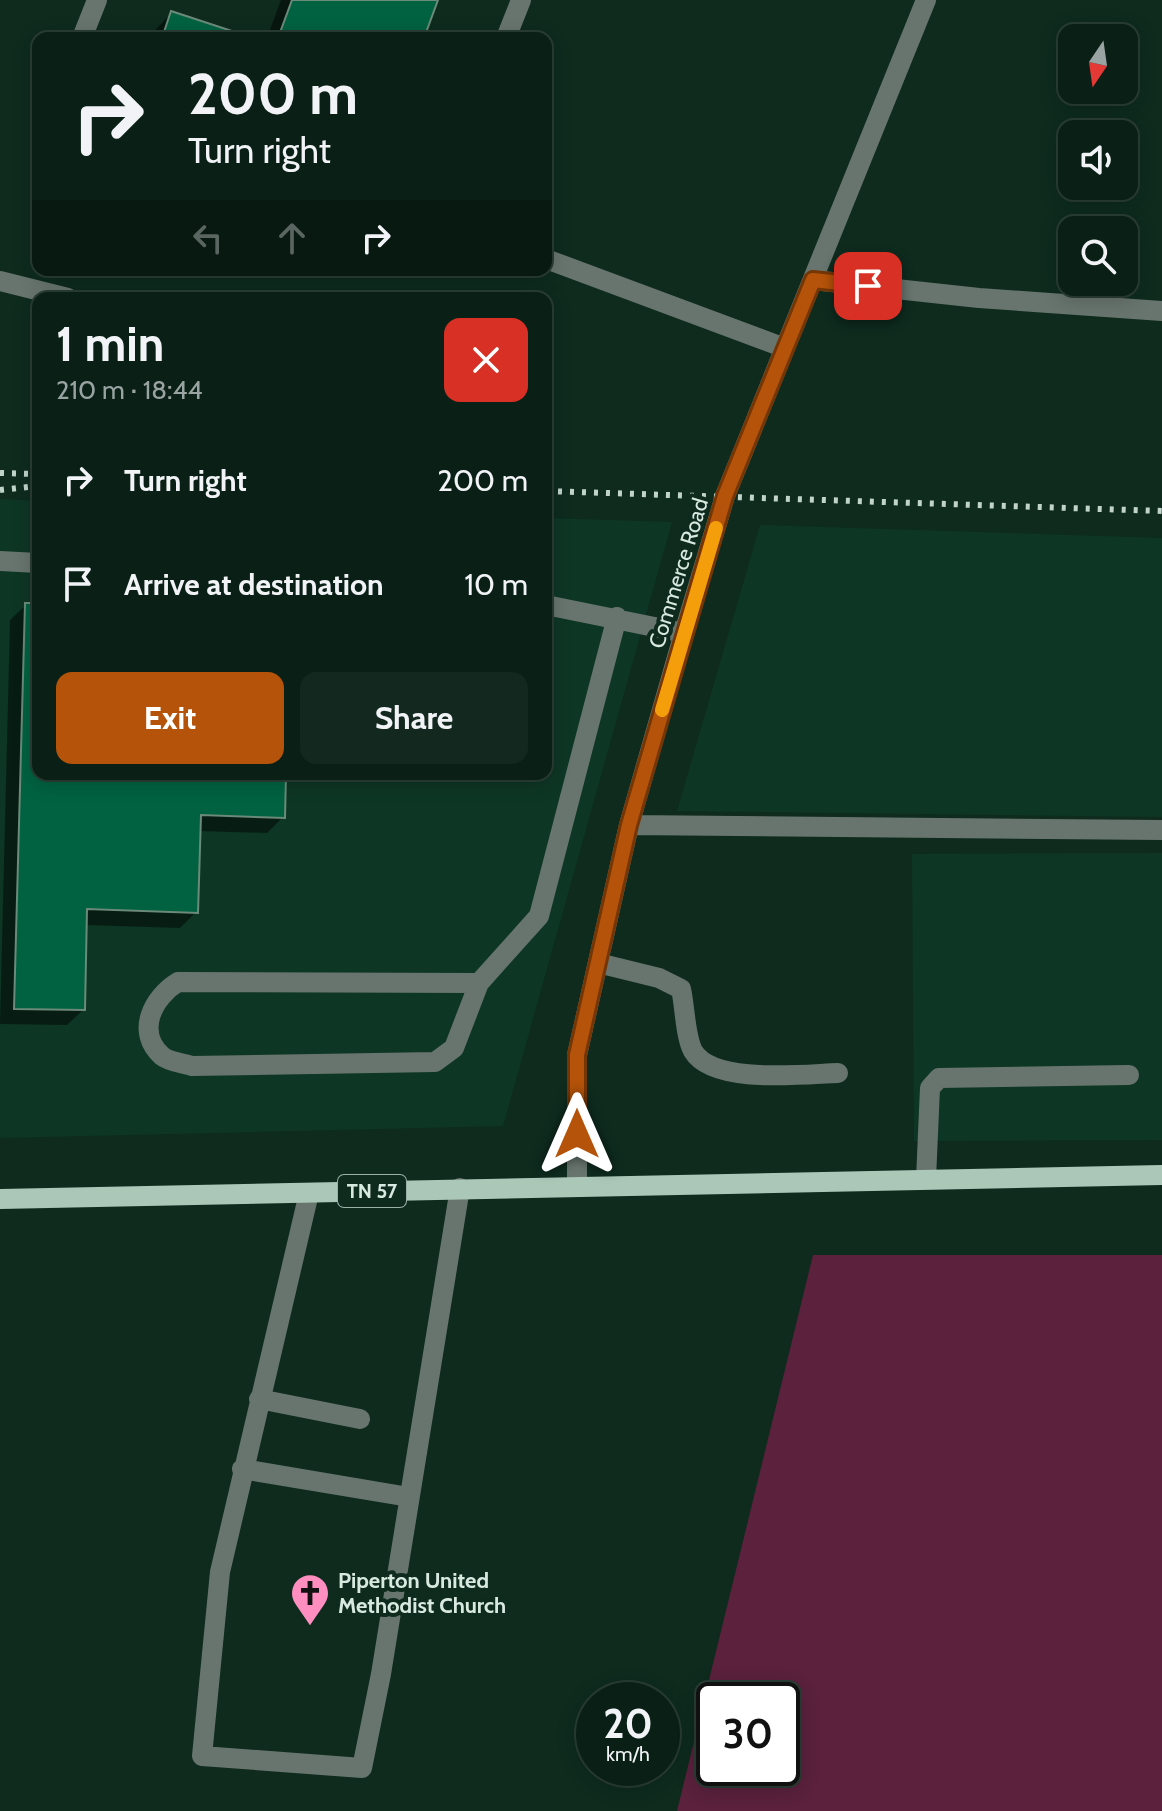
<!DOCTYPE html>
<meta charset="utf-8">
<style>
body{margin:0;font-family:Cabin,sans-serif;background:#13281f;color:#f1f3f6;height:100vh;display:flex;flex-direction:column;font-size:30px;white-space:nowrap}
*{box-sizing:border-box;margin:0}
p{font-size:26px;color:#99a3a1}
.icon{flex:none;width:44px;height:44px;fill:none;stroke:currentColor;stroke-width:2;stroke-linecap:round;stroke-linejoin:round}
.map{position:relative;flex:1;overflow:hidden}
.panel{position:absolute;left:32px;top:292px;width:520px;height:488px;display:flex;flex-direction:column;background:#0a2016;border-radius:16px;box-shadow:0 4px 20px #0003,0 0 0 2px #2a3e35}
.panel>*{flex:none}
.top-card{position:absolute;left:32px;top:32px;width:520px;height:244px;border-radius:16px;box-shadow:0 4px 20px #0003,0 0 0 2px #2a3e35;background:#0a2016;color:#f1f3f6;overflow:hidden}
.needle{width:52px;rotate:193deg}
.fabs{position:absolute;left:1058px;top:24px;display:grid;gap:16px}
.fabs a{display:grid;place-items:center;width:80px;height:80px;border-radius:16px;background:#0a2016;box-shadow:0 4px 20px #0003,0 0 0 2px #2a3e35;font-size:40px}
.speed{position:absolute;left:576px;top:1682px;display:flex;gap:16px;font-size:40px;font-weight:700;text-align:center}
.speed>*{display:grid;place-content:center;width:104px;height:104px;border-radius:50%;background:#0a2016;box-shadow:0 4px 20px #0003,0 0 0 2px #2a3e35;line-height:1}
.speed small{font-size:20px;font-weight:400}
.speed .limit{border:4px solid #111;border-radius:12px;background:#fff;color:#111}
.pin{position:absolute;display:grid;place-items:center;width:68px;height:68px;color:#fff;margin:-34px;border-radius:16px;box-shadow:0 4px 12px #0006}
.me{position:absolute;width:88px;margin:-44px;rotate:0deg;stroke-linejoin:round;filter:drop-shadow(0 0 6px #0008)}
.turn{display:flex;align-items:center;gap:28px;height:168px;padding:0 24px;font-size:36px}
.turn .icon{width:104px;height:104px;stroke-width:2.5}
.turn b{display:block;font-size:56px;line-height:68px}
.lanes{display:flex;align-items:center;height:76px;padding:0 24px;background:#0003;justify-content:center;gap:40px;direction:ltr}
.lanes .off{opacity:.35}
.round{display:grid;place-items:center;flex:none;width:84px;height:84px;border-radius:16px;background:#13281f}
.head{display:flex;align-items:center;justify-content:space-between;height:136px;padding:0 24px}
h1{font-size:48px;font-weight:800;line-height:60px}
.primary-button{display:flex;gap:16px;margin-top:auto;padding:16px 24px}
.primary-button a{flex:1;height:92px;border-radius:16px;background:#b45309;color:#fff;font-size:32px;font-weight:800;line-height:92px;text-align:center}
.primary-button a+a{background:#13281f;color:#f1f3f6}
ul{padding:0;list-style:none}
li{display:flex;align-items:center;gap:24px;height:104px;padding:0 24px}
li div{flex:1}
li b{display:block;font-size:30px}
li em{font-style:normal}
.map>svg:first-child{display:block}
</style>
<div class="map">
<svg width="1162" height="1811" viewBox="0 0 1162 1811">
<rect width="100%" height="100%" fill="#0e2b1e"/>
<path fill="#0e3624" d="M0 499 38 501V774H546V518L672 522 503 1126 0 1138Z
M760 525 1162 538V817L677 811Z
M1162 853V1140L914 1141 912 854Z"/>
<path fill="#5b213d" fill-rule="evenodd" d="M813 1255H1162V1811H677ZM714 1700H782V1768H714Z"/>
<path fill="#0007" d="M281 0H436L422 38H267Z
M172 13 247 38H153L156 29Z
M26 605H38V774H284L283 817 267 833 198 831 196 912 180 928 85 925 83 1010 67 1025 0 1024 10 620Z"/>
<path fill="#006241" stroke="#6b8a79" stroke-width="2" d="M292 0H438L424 38H278Z
M171 11 250 37 249 38H162Z
M25 603H38V774H286L285 818 201 815 198 913 87 909 85 1010 14 1009Z"/>
<g fill="none" stroke-linecap="round" stroke-linejoin="round">
<path stroke="#68756e" stroke-width="20" d="M82 38 97 0
M506 38 521 0
M546 259 785 348
M813 280 979 298 1162 311
M0 281 68 298
M0 561 38 563
M546 605 684 633
M629 825 1162 830
M598 963 659 978 681 989C685 1006 685 1036 693 1051 713 1085 804 1074 838 1073
M479 983 178 982C153 997 135 1032 162 1056 169 1062 183 1063 192 1066L435 1062 454 1048 479 983 539 916 617 617
M926 1179 930 1088 939 1078 1129 1075
M577 1186V1055L629 825 684 633 725 496 926 0
M309 1193 220 1572 202 1756 362 1768 381 1674 460 1188
M259 1399 360 1419
M242 1469 409 1497"/>
<path stroke="#abc7b8" stroke-width="20" d="M0 1199 1162 1175"/>
<path stroke="#c1d4ca" stroke-width="6" stroke-dasharray="4 8" stroke-linecap="butt" d="M0 473 38 474
M0 490 38 486
M546 491 1162 511"/>
</g>
<g fill="none" stroke-linecap="round" stroke-linejoin="round">
<g stroke="#753606" stroke-width="20">
<path id="route" d="M577 1134V1055L629 825 725 496 813 280 868 286"/>
</g>
<use href="#route" stroke="#b45309" stroke-width="14"/>
<path stroke="#f59e0b" stroke-width="14" d="M662 710 716 528"/>
</g>
<defs>
<g id="church-pin" transform="scale(2)"><path d="M0 17L-7.5 6A9.5 9.5 0 1 1 7.5 6Z" fill="#fd8ebf" stroke="#0e2b1e"/><path d="M-1.2-6h2.4v3.5h3.3v2.4h-3.3V6h-2.4V-.1h-3.3v-2.4h3.3Z" fill="#111"/></g>
</defs>
<g fill-rule="evenodd">
<use href="#church-pin" x="310" y="1593"/>
</g>
<g text-anchor="middle" stroke-width="8" stroke-linejoin="round" paint-order="stroke">
<rect fill="#0e2b1e" stroke="#9bb0a6" stroke-width="2" x="338" y="1175" width="68" height="32" rx="6"/>
<g font-size="20" font-weight="bold" fill="#d8e9e0">
<text x="372" y="1198">TN 57</text>
</g>
<g font-size="22" fill="#d8e9e0" stroke="#0e2b1e">
<text transform="translate(678 573) rotate(-73)" y="8">Commerce Road</text>
</g>
<g font-size="22" font-weight="bold" fill="#d8e9e0" stroke="#0e2b1e" text-anchor="start">
<text x="338" y="1588">Piperton United<tspan x="338" dy="25">Methodist Church</tspan></text>
</g>
</g>
</svg>
<div class="fabs">
<a><svg class="needle" viewBox="-14 -14 28 28"><path d="M0-13l5 13h-10z" fill="#e53935"/><path d="M0 13l5-13h-10z" fill="#99a3a1"/></svg></a>
<a><svg class="icon" aria-label="sound" viewBox="0 0 24 24"><path d="M4 9h4l5-4v14l-5-4H4zM17 9q2 3 0 6"/></svg></a>
<a><svg class="icon" aria-label="search" viewBox="0 0 24 24"><circle cx="10" cy="10" r="6"/><path d="M15 15l6 6"/></svg></a>
</div>
<div class="speed"><div>20<small>km/h</small></div><div class="limit">30</div></div>
<div class="pin" style="left:868px;top:286px;background:#d93025"><svg class="icon" aria-label="arrive" viewBox="0 0 24 24"><path d="M6 21V4h12l-3 4 3 4H6"/></svg></div>
<svg class="me" style="left:577px;top:1134px" viewBox="-20 -20 40 40"><path d="M0-17L14 15 0 8-14 15z" fill="#b45309" stroke="#fff" stroke-width="4"/></svg>
<div class="top-card">
<div class="turn"><svg class="icon" aria-label="right" viewBox="0 0 24 24"><path d="M7 20v-9h11M14 6l5 5-5 5"/></svg><div><b>200 m</b>Turn right</div></div>
<div class="lanes"><svg class="icon off" aria-label="left" viewBox="0 0 24 24"><path d="M17 20v-9H6M10 6l-5 5 5 5"/></svg><svg class="icon off" aria-label="ahead" viewBox="0 0 24 24"><path d="M12 20V5M6 11l6-6 6 6"/></svg><svg class="icon" aria-label="right" viewBox="0 0 24 24"><path d="M7 20v-9h11M14 6l5 5-5 5"/></svg></div>
</div>
<section class="panel">
<div class="head"><div><h1>1 min</h1><p>210 m · 18:44</p></div><a class="round" style="background:#d93025;color:#fff"><svg class="icon" aria-label="close" viewBox="0 0 24 24"><path d="M6 6l12 12M18 6L6 18"/></svg></a></div>
<ul>
<li><svg class="icon" aria-label="right" viewBox="0 0 24 24"><path d="M7 20v-9h11M14 6l5 5-5 5"/></svg><div><b>Turn right</b></div><em>200 m</em></li>
<li><svg class="icon" aria-label="arrive" viewBox="0 0 24 24"><path d="M6 21V4h12l-3 4 3 4H6"/></svg><div><b>Arrive at destination</b></div><em>10 m</em></li>
</ul>
<div class="primary-button"><a>Exit</a><a>Share</a></div>
</section>
</div>
